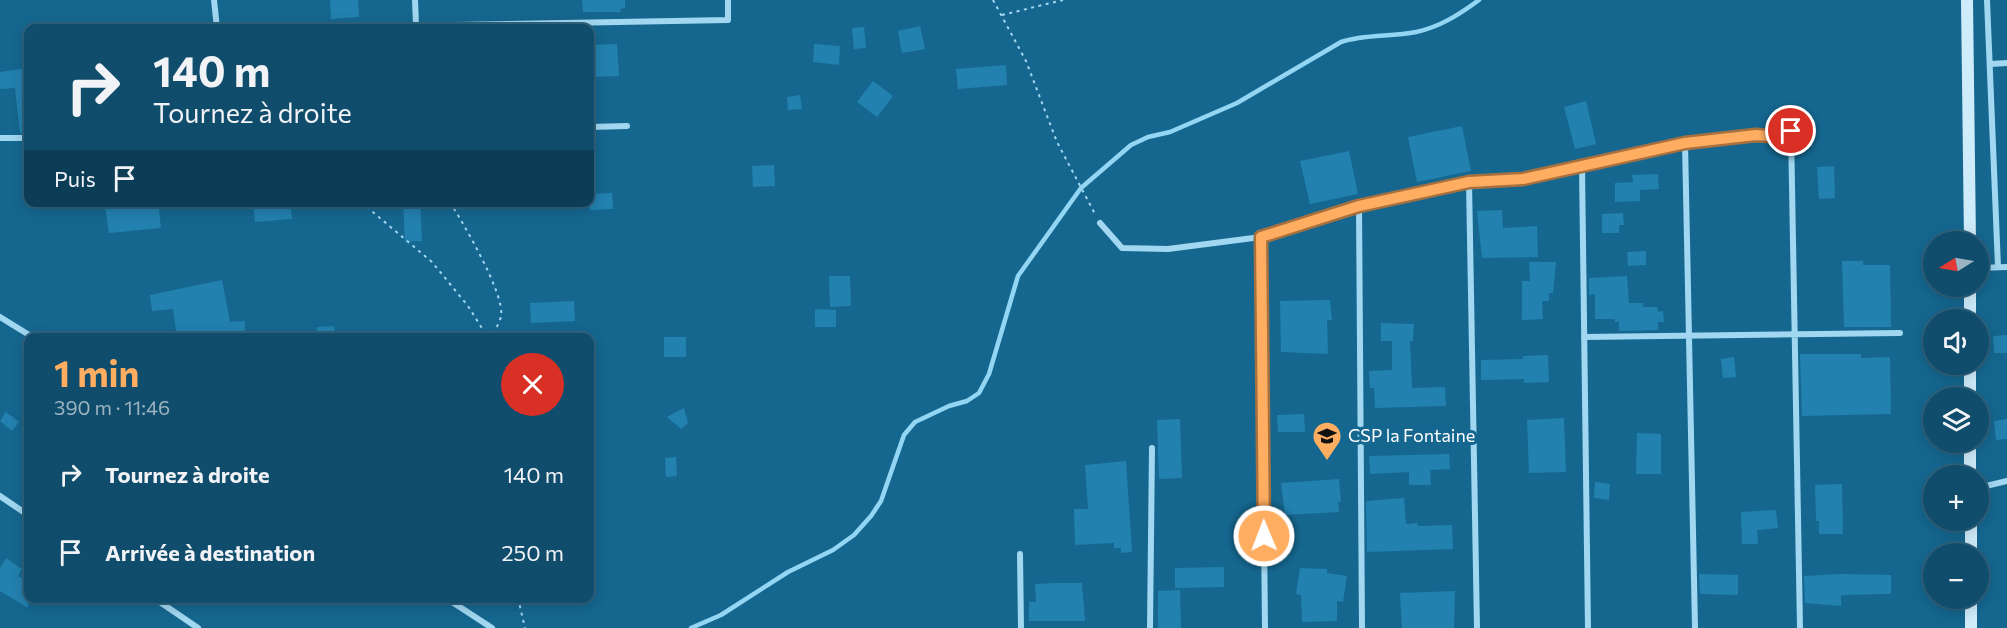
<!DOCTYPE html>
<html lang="fr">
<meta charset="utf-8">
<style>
body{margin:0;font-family:Commissioner,sans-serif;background:#1e5774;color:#f1f3f6;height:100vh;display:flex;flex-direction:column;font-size:22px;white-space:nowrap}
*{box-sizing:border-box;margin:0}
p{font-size:20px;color:#9cb4c2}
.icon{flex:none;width:33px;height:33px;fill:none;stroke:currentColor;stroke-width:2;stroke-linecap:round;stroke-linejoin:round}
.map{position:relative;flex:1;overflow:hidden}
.details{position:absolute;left:24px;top:333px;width:570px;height:270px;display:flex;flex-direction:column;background:#104d6c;border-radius:12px;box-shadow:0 3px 15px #0003,0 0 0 2px #30647f}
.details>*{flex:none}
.hud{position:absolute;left:24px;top:24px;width:570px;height:183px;border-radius:12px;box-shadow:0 3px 15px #0003,0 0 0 2px #30647f;background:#104d6c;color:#f1f3f6;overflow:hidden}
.needle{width:39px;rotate:259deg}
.tools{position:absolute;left:1923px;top:231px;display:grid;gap:12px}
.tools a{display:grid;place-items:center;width:66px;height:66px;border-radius:50%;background:#104d6c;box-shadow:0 3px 15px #0003,0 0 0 2px #30647f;font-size:30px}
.pin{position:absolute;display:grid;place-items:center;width:51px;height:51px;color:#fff;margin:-26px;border:3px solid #fff;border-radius:50%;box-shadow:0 2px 6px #0007}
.me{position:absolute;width:66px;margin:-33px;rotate:359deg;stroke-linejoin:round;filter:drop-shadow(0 0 4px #0008)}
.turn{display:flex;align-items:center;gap:21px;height:126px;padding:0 30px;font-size:27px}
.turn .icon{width:78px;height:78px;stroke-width:2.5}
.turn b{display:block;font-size:42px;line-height:51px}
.then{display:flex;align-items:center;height:57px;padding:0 30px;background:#0003;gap:12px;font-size:22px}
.round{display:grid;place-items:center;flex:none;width:63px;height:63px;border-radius:32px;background:#1e5774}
.summary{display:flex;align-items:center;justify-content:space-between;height:102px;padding:0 30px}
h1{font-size:36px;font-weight:700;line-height:45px;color:#ffad61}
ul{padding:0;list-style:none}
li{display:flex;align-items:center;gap:18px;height:78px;padding:0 30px}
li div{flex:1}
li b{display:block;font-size:22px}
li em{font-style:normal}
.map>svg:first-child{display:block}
</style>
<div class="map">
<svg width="2007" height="628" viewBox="0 0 2007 628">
<rect width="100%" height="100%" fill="#156790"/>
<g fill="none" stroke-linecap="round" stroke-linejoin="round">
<path stroke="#93d6f3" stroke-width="4.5" d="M691 628 721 615 788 572 833 550 854 535 871 516 881 501 904 435 915 422 949 406 967 401 979 393 989 374 1018 276 1081 188 1131 145 1148 137 1170 132 1237 103 1341 42C1364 34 1391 37 1416 32 1440 27 1460 14 1479 0"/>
</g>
<path fill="#2381af" d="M330 0H358L359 17 331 19Z
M582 0H625V8L620 9 621 12H583Z
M920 26 925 49 902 53 898 31Z
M864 27 866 48 854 49 852 28Z
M617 44 619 76 590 77V45Z
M814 44 840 46 839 65 813 62Z
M1006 65 1007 85 958 89 956 69Z
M28 68V133H20L15 88 0 89V72Z
M873 81 893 96 877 117 857 102Z
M800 95 802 109 788 110 787 97Z
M1586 101 1596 144 1575 149 1564 107Z
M1462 126 1471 171 1417 182 1408 137Z
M1349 151 1358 194 1310 204 1300 161Z
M774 165 775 186 753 187 752 166Z
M1834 166 1835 198 1819 199 1817 167Z
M1658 174 1659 189 1640 190V201L1615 202V183L1633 182 1632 175Z
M612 193 613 209 590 210V194Z
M129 202H158L161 228 109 233 105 205Z
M253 202H290L292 219 255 222Z
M403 202H420L422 241 405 242Z
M1502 210 1503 228 1537 226 1538 257 1482 258 1477 211Z
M1623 213 1624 225H1619V233H1602V214Z
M1646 251V265L1628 266 1627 252Z
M1842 261H1863V265H1890L1891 327H1844Z
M1529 262H1556L1553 293H1549V301H1542L1543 319 1522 320V281H1530Z
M829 276H850L851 306 830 307Z
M1627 276 1629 303H1643V307H1657L1658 312 1663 311 1664 322H1658V330L1619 331V322H1615V319H1595V294L1589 295V278Z
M222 280 230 322 245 321V334L177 338 173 309 152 311 150 295Z
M1330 300 1332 320H1327L1328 354 1281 352 1280 301Z
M574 301 575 321 531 323 530 303Z
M815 309 836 310V327H815Z
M1381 323 1414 324 1413 341H1410L1412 388 1445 387 1446 406 1375 408 1374 388H1370L1369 371 1392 370V341H1381Z
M334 326 335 338H317V327Z
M2007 335V353H1994L1993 336Z
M664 337H686V357H664Z
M1800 354H1861V358L1890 357 1891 414 1802 416Z
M1548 355 1549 382 1524 383V379L1481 380V360L1523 359V356Z
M1734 357 1736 377 1723 378 1721 359Z
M684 408 688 423 681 429 667 417Z
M6 412 19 422 12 431 0 421Z
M1304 414 1305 432H1278L1277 415Z
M1564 418 1566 472 1529 473 1527 420Z
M1180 419 1182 478 1159 479 1157 420Z
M2007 419V439L1996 440 1994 421Z
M1637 433 1661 434V474H1636Z
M1449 454 1450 469 1430 470 1431 485H1409V472L1370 474 1369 456Z
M676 457 677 476 666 477 665 458Z
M1126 461 1132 552 1121 553V548H1114V543L1075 545 1074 509H1088L1085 465Z
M1339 479 1341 502H1338L1339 512 1285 515 1281 483Z
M1595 482 1610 484 1609 500 1594 498Z
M1842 484 1843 534H1819V521H1816L1815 485Z
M1404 498 1406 524 1417 523 1418 526 1452 525 1453 549 1367 552 1366 501Z
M1776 510 1778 528 1757 530 1758 544H1742L1741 512Z
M6 558 22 569 18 576 28 581V608L0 591V568Z
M1224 567V587L1175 588V568Z
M1300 568 1327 569V573L1347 576 1343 602 1337 601V621L1302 622 1301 595 1296 594Z
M1699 574 1738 575V595L1700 594Z
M1841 574 1891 575V594L1841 595V606L1805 603 1804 576Z
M1054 583H1082L1085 621H1029V602H1036L1035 584Z
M1180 590 1181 628H1158V591Z
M1455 591 1454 628H1402L1400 593Z"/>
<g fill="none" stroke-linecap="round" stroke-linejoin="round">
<path stroke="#a1d7f0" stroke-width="2" stroke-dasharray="3 4.5" stroke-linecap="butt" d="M993 0 1026 61 1057 142 1095 214
M1002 15 1063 0
M361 202 432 262 468 306 488 338
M450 202C463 223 505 294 501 316 500 323 494 331 491 338
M518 598 525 628"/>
<path stroke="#a1d7f0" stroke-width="6" d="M214 0 217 28
M415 0 416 25
M1987 0 1998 267
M280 28 728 20V0
M1991 64 2007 63
M590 127 627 126
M0 138H28
M1685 143 1695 628
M1582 167 1588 628
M1469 182 1477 628
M1359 206 1362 628
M1100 223 1122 248 1168 249 1261 237 1359 206 1469 182 1523 179 1685 143 1756 135 1770 136 1791 131 1800 628
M1261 237 1265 628
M1978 268 2007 267
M0 317 34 338
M1584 337 1900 333
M1978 488 2007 481
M0 496 28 515
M1020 554 1021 628
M154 598 198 628
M446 598 492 628
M1150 628 1152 448"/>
<path stroke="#cfecfb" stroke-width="12" d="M1967 0 1970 242
M1970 286V320
M1970 364V398
M1970 442V476
M1971 520V554
M1971 598V628"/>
</g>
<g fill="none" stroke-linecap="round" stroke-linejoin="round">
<g stroke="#a6703f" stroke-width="15">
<path id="route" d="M1264 536 1261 237 1359 206 1469 182 1523 179 1685 143 1756 135 1770 136 1791 131"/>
</g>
<use href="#route" stroke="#ffad61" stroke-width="10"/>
</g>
<defs>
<g id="school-pin" transform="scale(1.5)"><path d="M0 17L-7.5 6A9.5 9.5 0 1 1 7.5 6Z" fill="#ffad61" stroke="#156790"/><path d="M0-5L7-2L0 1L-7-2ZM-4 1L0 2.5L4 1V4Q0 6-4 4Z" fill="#111"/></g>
</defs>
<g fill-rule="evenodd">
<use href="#school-pin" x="1327" y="436"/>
</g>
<g text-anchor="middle" stroke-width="6" stroke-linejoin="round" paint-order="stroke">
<g font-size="18" fill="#fff" stroke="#156790" text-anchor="start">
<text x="1348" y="442">CSP la Fontaine</text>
</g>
</g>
</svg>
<div class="tools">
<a><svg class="needle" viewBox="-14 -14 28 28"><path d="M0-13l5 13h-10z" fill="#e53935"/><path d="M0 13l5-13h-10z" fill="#9cb4c2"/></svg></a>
<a><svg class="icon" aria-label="sound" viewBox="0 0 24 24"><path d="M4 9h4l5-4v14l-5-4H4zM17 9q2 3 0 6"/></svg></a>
<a><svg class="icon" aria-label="layers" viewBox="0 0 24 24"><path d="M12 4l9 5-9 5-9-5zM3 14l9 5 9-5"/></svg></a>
<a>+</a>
<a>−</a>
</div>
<div class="pin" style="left:1791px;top:131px;background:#d93025"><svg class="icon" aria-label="arrive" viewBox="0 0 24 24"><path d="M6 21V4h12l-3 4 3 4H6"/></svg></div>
<svg class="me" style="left:1264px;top:536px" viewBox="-20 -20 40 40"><circle r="17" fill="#ffad61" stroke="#fff" stroke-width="3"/><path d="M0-11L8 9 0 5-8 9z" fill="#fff"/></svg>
<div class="hud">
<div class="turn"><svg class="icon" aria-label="right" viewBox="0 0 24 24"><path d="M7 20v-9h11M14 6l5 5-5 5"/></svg><div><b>140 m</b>Tournez à droite</div></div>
<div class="then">Puis<svg class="icon" aria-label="arrive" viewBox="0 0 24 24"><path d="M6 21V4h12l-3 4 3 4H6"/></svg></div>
</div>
<section class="details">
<div class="summary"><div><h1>1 min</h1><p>390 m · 11:46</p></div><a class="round" style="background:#d93025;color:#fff"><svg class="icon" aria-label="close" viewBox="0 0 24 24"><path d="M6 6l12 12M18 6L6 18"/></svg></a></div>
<ul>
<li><svg class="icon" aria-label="right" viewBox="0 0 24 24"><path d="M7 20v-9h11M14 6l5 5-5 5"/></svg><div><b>Tournez à droite</b></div><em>140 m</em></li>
<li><svg class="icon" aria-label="arrive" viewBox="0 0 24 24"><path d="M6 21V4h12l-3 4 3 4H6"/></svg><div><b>Arrivée à destination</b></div><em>250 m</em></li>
</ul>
</section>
</div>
